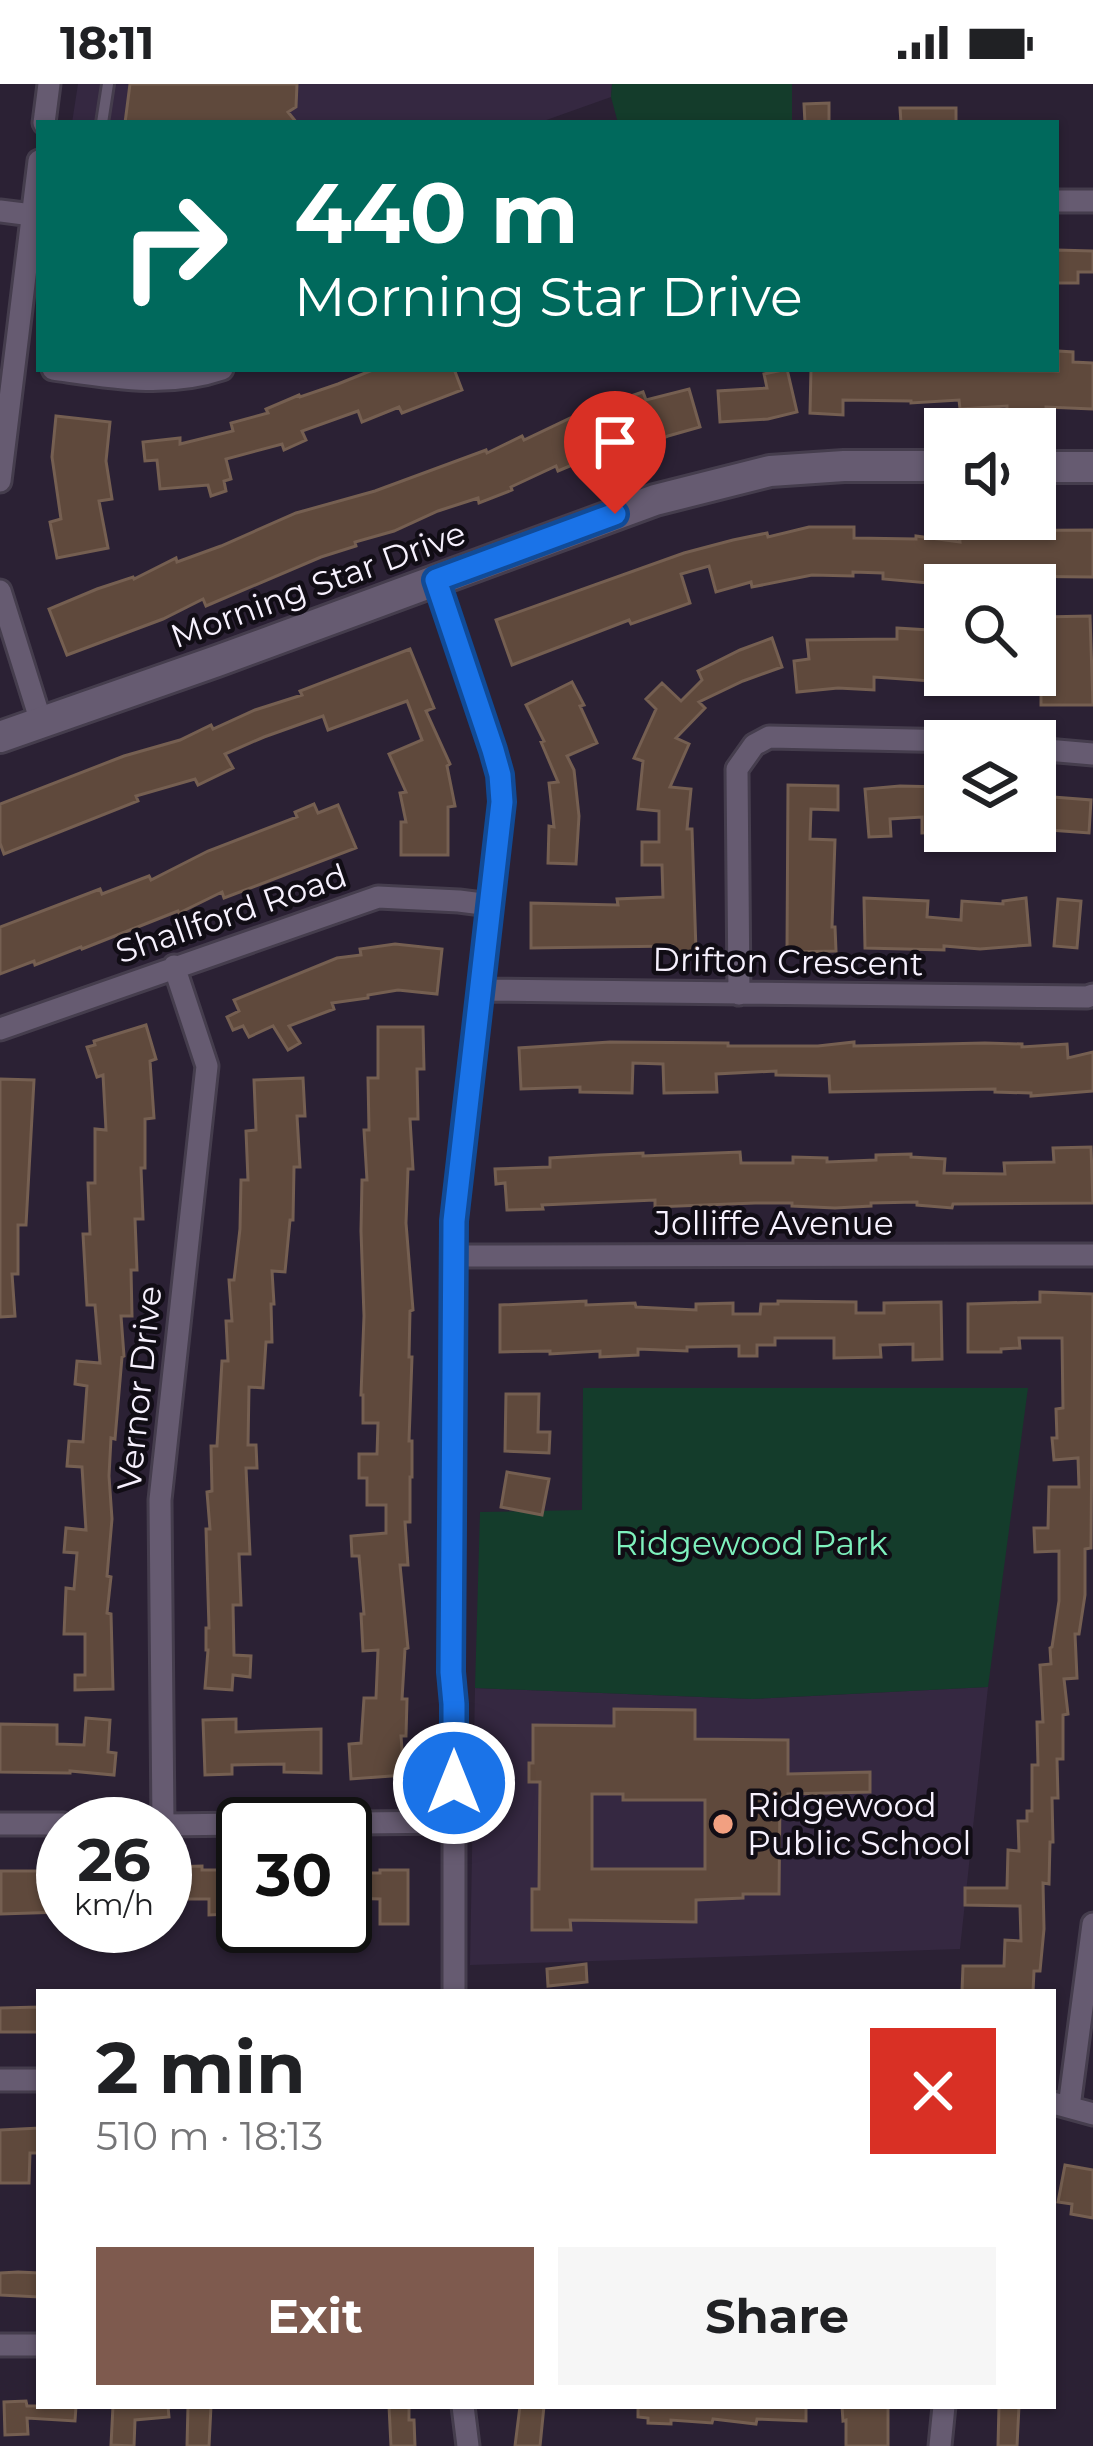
<!DOCTYPE html>
<meta charset="utf-8">
<style>
body{margin:0;font-family:Montserrat,sans-serif;background:#f6f6f6;color:#202124;height:100vh;display:flex;flex-direction:column;font-size:45px;white-space:nowrap}
*{box-sizing:border-box;margin:0}
p{font-size:39px;color:#757577}
.icon{flex:none;width:66px;height:66px;fill:none;stroke:currentColor;stroke-width:2;stroke-linecap:round;stroke-linejoin:round}
.map{position:relative;flex:1;overflow:hidden}
.details{position:absolute;left:36px;top:1905px;width:1020px;height:420px;display:flex;flex-direction:column;background:#fff;border-radius:0px;box-shadow:0 3px 9px #0004}
.details>*{flex:none}
.banner{position:absolute;left:36px;top:36px;width:1023px;height:252px;border-radius:0px;box-shadow:0 3px 9px #0004;background:#00695c;color:#fff;overflow:hidden}
.buttons{position:absolute;left:924px;top:324px;display:grid;gap:24px}
.buttons a{display:grid;place-items:center;width:132px;height:132px;border-radius:0px;background:#fff;box-shadow:0 3px 9px #0004;font-size:60px}
.speed{position:absolute;left:36px;top:1713px;display:flex;gap:24px;font-size:60px;font-weight:700;text-align:center}
.speed>*{display:grid;place-content:center;width:156px;height:156px;border-radius:50%;background:#fff;box-shadow:0 3px 9px #0004;line-height:1}
.speed small{font-size:30px;font-weight:400}
.speed .limit{border:6px solid #111;border-radius:18px;background:#fff;color:#111}
.pin{position:absolute;display:grid;place-items:center;width:102px;height:102px;color:#fff;margin:-123px -51px;border-radius:50% 50% 50% 0;rotate:-45deg;box-shadow:0 0 12px #0007}
.pin .icon{rotate:45deg}
.me{position:absolute;width:132px;margin:-66px;rotate:0deg;stroke-linejoin:round;filter:drop-shadow(0 0 9px #0008)}
.turn{display:flex;align-items:center;gap:42px;height:252px;padding:0 60px;font-size:54px}
.turn .icon{width:156px;height:156px;stroke-width:2.5}
.turn b{display:block;font-size:84px;line-height:102px}
.round{display:grid;place-items:center;flex:none;width:126px;height:126px;border-radius:0px;background:#f6f6f6}
.overview{display:flex;align-items:center;justify-content:space-between;height:204px;padding:0 60px}
h1{font-size:72px;font-weight:700;line-height:90px}
.action{display:flex;gap:24px;margin-top:auto;padding:24px 60px}
.action a{flex:1;height:138px;border-radius:0px;background:#7e5a4e;color:#fff;font-size:48px;font-weight:700;line-height:138px;text-align:center}
.action a+a{background:#f6f6f6;color:#202124}
.status{display:flex;justify-content:space-between;align-items:center;height:84px;padding:0 60px;background:#fff;direction:ltr}
.status svg{height:33px;fill:currentColor}
.map>svg:first-child{display:block}
</style>
<div class="status"><b>18:11</b><svg viewBox="0 0 49 12"><path d="M0 12V9h3v3zM5 12V6h3v6zM10 12V3h3v9zM15 12V0h3v12zM26 1h20v11H26zM47 4h2v5h-2z"/></svg></div>
<div class="map">
<svg width="1093" height="2362" viewBox="0 0 1093 2362">
<rect width="100%" height="100%" fill="#2b2134"/>
<path fill="#352841" d="M78 0H612L611 13 538 39H72Z
M988 1603 960 1865 470 1881 475 1604 752 1615Z"/>
<path fill="#143c2b" d="M612 0H792V39H618L611 13Z
M583 1304H1028L988 1603 752 1615 475 1604 480 1428 582 1426Z"/>
<path fill="#5f493c" stroke="#755f51" stroke-width="3" fill-rule="evenodd" d="M130 0H297L296 23 288 28 297 39H125Z
M829 19V39H805L804 20Z
M900 24H956V39H901Z
M1056 166 1093 167V188H1078V199H1056Z
M1058 267 1073 268V278L1093 279V325L1046 323V327L1007 326V322L960 325 959 316 911 319V317L843 316V331L810 329 811 285 1058 287Z
M375 285H454L462 306 402 329 399 323 362 338 358 327 302 347 306 356 284 366 282 360 226 375 231 395 224 397 226 407 211 412 208 401 160 405 157 376 145 377 143 358 180 354V360L233 347 231 339 268 329 266 325 299 311 300 313 338 300Z
M787 285 797 328 768 335 720 338 718 307 767 304 764 290Z
M689 305 700 343 668 352 599 379 596 371 558 387 556 382 511 403 512 406 479 419 478 414 438 427 394 447 355 458 356 462 321 473 206 522 203 515 163 535 67 571 49 525 97 505 133 493 134 495 176 474 177 478 221 462 296 429 375 407 486 366 487 369 522 352 524 356 581 329 622 315 643 308 646 316Z
M56 332 110 338 106 377 112 415 99 417 108 464 57 474 50 438 61 435 52 373Z
M809 443H854V454L916 455V452L960 458 959 447 1093 446V493L1001 492 978 494V501H961L960 491 930 487 928 499 883 495V489L853 488V492L812 491 752 503 751 498 716 508 709 482 681 490 690 519 631 540 629 536 512 581 496 536 684 469 733 456 767 449 768 453Z
M1090 532 1093 621H1041V603H1047V573H1035V559H1043V533Z
M897 544 945 547V598L874 593V606L838 604 797 608 794 577 809 575 807 556 897 555Z
M772 554 782 583 743 597 699 618 705 624 676 654 689 660 670 703 691 705 687 745H692L696 867 673 868V862L531 864V819L618 821 617 815 663 813 662 781H642V758H659V727L638 725 643 677 634 674 656 625 646 615 662 599 681 617 702 596 698 587 740 566Z
M410 565 434 624 426 627 450 680 447 682 455 722 448 723V771H401V738H406L400 709 406 708 389 670 422 656 407 617 328 646 323 632 264 653 225 670 233 684 198 701 195 695 136 712 138 717 4 770 0 759V720L124 672 180 656 211 641 213 645 255 626 302 611 300 607Z
M964 591H1000L999 607 963 606Z
M572 598 584 621 580 622 597 659 567 672 574 686 579 732 576 780 548 779 549 742 554 743 549 699 558 698 541 658 544 657 526 621Z
M788 701 838 702V726L811 725 810 755 835 756 832 843H835L836 867 787 868Z
M900 702 943 703 946 748 922 749V733L890 735 891 752 869 753 865 705Z
M1053 713 1091 716 1089 749 1050 746Z
M314 720 318 729 338 721 356 764 224 814 222 808 179 829 178 827 82 865 81 863 35 881 34 877 0 890V843L100 805 102 810 149 792 151 796 208 767 297 733 295 728Z
M864 814 928 817 927 833 961 836 962 817 1003 820V817L1026 814 1030 861 980 865 944 862V866L865 864Z
M1058 815 1081 817 1077 864 1054 862Z
M395 860 442 865 437 910 398 906 368 911V914L332 919 334 925 289 942 300 959 288 966 273 942 249 953 243 942 233 946 227 933 239 927 234 916 337 874 361 871 360 865Z
M146 941 156 975 150 977 154 1034 145 1035V1084H141L143 1135H135L137 1186H131L132 1232H121L124 1272 122 1273 115 1355 111 1354 109 1392 112 1435 107 1492 111 1493 107 1529 111 1530 113 1605 75 1606V1591H85V1550H64L66 1504 74 1505 77 1469 64 1468 66 1444 86 1446 82 1383 67 1382 69 1357 83 1358 87 1302 75 1300 77 1277 100 1279 95 1221H87L83 1150H90L88 1099H95V1045L106 1046 103 991 97 993 87 963 95 961 94 957Z
M378 943H423L424 985H417L418 1035H410L413 1085H408L406 1139 413 1226 410 1227 409 1273H412L409 1357H412V1393H410V1438H405L408 1481H400L408 1564 405 1565 402 1615H407L406 1652H401L404 1691 351 1695 349 1660 361 1659 364 1614H376L378 1566 363 1567 361 1530H364L359 1472H352L351 1452 386 1449V1421H367V1394H359V1370H377L378 1339H363V1311H361L364 1232 361 1147 362 1096H367L364 1046H369L368 994H378Z
M610 958 728 959V962H818L854 958V962L985 959 1022 960V963L1067 960 1068 974 1093 968V1007L1031 1012V1009L995 1008V1005L830 1008 829 992 776 991V987L716 990 717 1008 664 1009 663 980 633 979 632 1009 580 1008V1003L521 1005 519 964Z
M303 994 305 1032H297L300 1083H294L293 1136H290L285 1188 272 1187 274 1220H271L272 1258H266L263 1304 249 1303 248 1361H256L257 1384H246L250 1470H239L241 1521H233L234 1571 251 1572 250 1593 233 1591 232 1606 205 1604 208 1566H206V1544H209L206 1445H210L207 1408 212 1407 211 1362H217L222 1277H228L226 1237H232L229 1196H234L240 1145 241 1096H248L246 1047 256 1046 254 996Z
M0 995 34 996 26 1141H18V1190H12L15 1232 0 1233Z
M1091 1063 1093 1119 953 1120 952 1124 917 1121V1118L871 1119V1122L835 1124 792 1122V1119H755L655 1123V1116L542 1121 543 1125 507 1126 505 1099 496 1100 495 1085 550 1083V1074L600 1071 643 1069V1072L740 1068 741 1079H793V1073L827 1074V1078L876 1076V1071L911 1070V1073L945 1075 944 1089 1005 1090 1004 1079 1054 1078 1053 1064Z
M1040 1208 1093 1210 1091 1464 1085 1465V1511L1079 1550H1075L1077 1594 1064 1595 1068 1630 1063 1631V1675H1057L1058 1714H1052L1053 1758H1050L1049 1800 1043 1799 1044 1845 1040 1887H1034L1033 1908H962L963 1882H1004L1005 1856 1021 1857 1020 1822 965 1821V1804H1007L1008 1766 1019 1767 1018 1737H1027V1727H1032V1681H1038L1037 1638H1043L1040 1581 1051 1580 1050 1564 1052 1563 1059 1517V1467L1035 1468 1034 1444H1048L1049 1403H1079L1078 1374 1054 1376 1052 1354H1057L1056 1325 1063 1324 1062 1254H1019L1020 1264 1001 1265V1268H968V1220L1040 1218Z
M586 1217V1221L635 1219 636 1223 696 1226V1220L733 1219V1230H760L761 1220H778V1217L856 1218V1229H884V1219L941 1218 942 1275 913 1276V1260L880 1261 881 1273 834 1274V1254H775V1261H757V1272H739V1262L687 1263V1267L638 1265V1271L600 1273V1267L550 1270V1267L500 1268V1221Z
M506 1310H539L538 1348H550L549 1369 505 1367Z
M507 1388 549 1395 542 1431 501 1423Z
M614 1625 695 1626V1655L788 1656V1690L870 1688V1708L788 1710V1714H780L779 1810H743V1814L696 1816V1838L570 1836 571 1846H532V1805H539L540 1698H529V1679H533V1641L614 1642ZM592 1710H623V1716H705V1785H592Z
M86 1634 110 1636 108 1668 116 1669 114 1691 70 1687V1689L0 1688V1640L57 1641V1660L84 1661Z
M236 1635V1648L321 1645V1689L284 1688V1680L232 1681V1690L205 1691 203 1636Z
M202 1782V1786H243V1808H231V1830L209 1831V1815H171L170 1783Z
M41 1784H63L62 1828 1 1830V1787H41Z
M380 1786H408V1840H380V1815L345 1814V1789H380Z
M586 1880 587 1898 548 1902 547 1885Z
M39 1923V1948H0V1924Z
M39 2044V2069H30L29 2099H0V2046Z
M1065 2081 1093 2086V2134L1071 2130 1072 2120 1058 2118Z
M18 2188 39 2189V2213L0 2211V2189Z
M26 2317 27 2322H76L75 2337 27 2334 28 2350 5 2351 4 2318Z
M113 2322H168L169 2333 135 2336 134 2362 111 2361Z
M188 2322H211L209 2362H187Z
M389 2322H409V2336H414L415 2362H391Z
M520 2322H544L540 2362H515Z
M638 2322H806V2337L757 2335 756 2340 713 2335 712 2339 671 2336V2340L648 2339V2334L638 2333Z
M842 2322H888V2362H846V2336L843 2337Z
M999 2322H1019L1017 2362H998Z"/>
<g fill="none" stroke-linecap="round" stroke-linejoin="round">
<g stroke="#453d4d" stroke-width="16">
<path id="lane" d="M102 39 108 0"/>
</g>
<g stroke="#453d4d" stroke-width="27">
<path id="street" d="M44 39 49 0
M1056 117H1093
M0 127 32 131
M53 285C110 293 166 304 222 285
M0 397 39 77
M436 496 493 666 500 691 502 718 454 1137 451 1588 454 1620V1908
M0 507 41 638
M1035 665 1093 670
M482 906 1087 913 1093 911
M739 910 737 685 754 661 769 653 961 657
M0 945 378 813 459 817 490 821
M454 1172 1093 1171
M0 1740H63
M163 1740 160 1416 207 982 174 882
M262 1740 454 1738
M165 1741 243 1740
M0 1996H39
M1053 2019 1093 2030
M1069 2023 1093 1840
M0 2261H39
M463 2322 468 2362
M940 2362 944 2322"/>
</g>
<g stroke="#453d4d" stroke-width="36">
<path id="secondary" d="M1035 383H1093
M0 653 217 577 655 416 770 387 844 382H945"/>
</g>
<use href="#lane" stroke="#665b71" stroke-width="10"/>
<use href="#street" stroke="#665b71" stroke-width="21"/>
<use href="#secondary" stroke="#665b71" stroke-width="30"/>
</g>
<g fill="none" stroke-linecap="round" stroke-linejoin="round">
<g stroke="#114b97" stroke-width="30">
<path id="route" d="M454 1699V1620L451 1588 454 1137 502 718 500 691 493 666 436 496 615 430"/>
</g>
<use href="#route" stroke="#1a73e8" stroke-width="21"/>
</g>
<circle fill="#f2a081" stroke="#110d15" stroke-width="4.5" cx="723" cy="1740" r="12"/>
<g text-anchor="middle" stroke-width="9" stroke-linejoin="round" paint-order="stroke">
<g font-size="33" fill="#f7f1fe" stroke="#110d15">
<text transform="translate(318 500) rotate(-20)" y="12">Morning Star Drive</text>
<text transform="translate(231 829) rotate(-19)" y="12">Shallford Road</text>
<text transform="translate(788 877) rotate(1)" y="12">Drifton Crescent</text>
<text x="774" y="1151">Jolliffe Avenue</text>
<text transform="translate(139 1304) rotate(-84)" y="12">Vernor Drive</text>
</g>
<g font-size="33" fill="#7ef1bd" stroke="#110d15">
<text x="751" y="1471">Ridgewood Park</text>
</g>
<g font-size="33" fill="#f7f1fe" stroke="#110d15" text-anchor="start">
<text x="747" y="1733">Ridgewood<tspan x="747" dy="38">Public School</tspan></text>
</g>
</g>
</svg>
<div class="buttons">
<a><svg class="icon" aria-label="sound" viewBox="0 0 24 24"><path d="M4 9h4l5-4v14l-5-4H4zM17 9q2 3 0 6"/></svg></a>
<a><svg class="icon" aria-label="search" viewBox="0 0 24 24"><circle cx="10" cy="10" r="6"/><path d="M15 15l6 6"/></svg></a>
<a><svg class="icon" aria-label="layers" viewBox="0 0 24 24"><path d="M12 4l9 5-9 5-9-5zM3 14l9 5 9-5"/></svg></a>
</div>
<div class="speed"><div>26<small>km/h</small></div><div class="limit">30</div></div>
<div class="pin" style="left:615px;top:430px;background:#d93025"><svg class="icon" aria-label="arrive" viewBox="0 0 24 24"><path d="M6 21V4h12l-3 4 3 4H6"/></svg></div>
<svg class="me" style="left:454px;top:1699px" viewBox="-20 -20 40 40"><circle r="17" fill="#1a73e8" stroke="#fff" stroke-width="3"/><path d="M0-11L8 9 0 5-8 9z" fill="#fff"/></svg>
<div class="banner">
<div class="turn"><svg class="icon" aria-label="right" viewBox="0 0 24 24"><path d="M7 20v-9h11M14 6l5 5-5 5"/></svg><div><b>440 m</b>Morning Star Drive</div></div>
</div>
<section class="details">
<div class="overview"><div><h1>2 min</h1><p>510 m · 18:13</p></div><a class="round" style="background:#d93025;color:#fff"><svg class="icon" aria-label="close" viewBox="0 0 24 24"><path d="M6 6l12 12M18 6L6 18"/></svg></a></div>
<div class="action"><a>Exit</a><a>Share</a></div>
</section>
</div>
